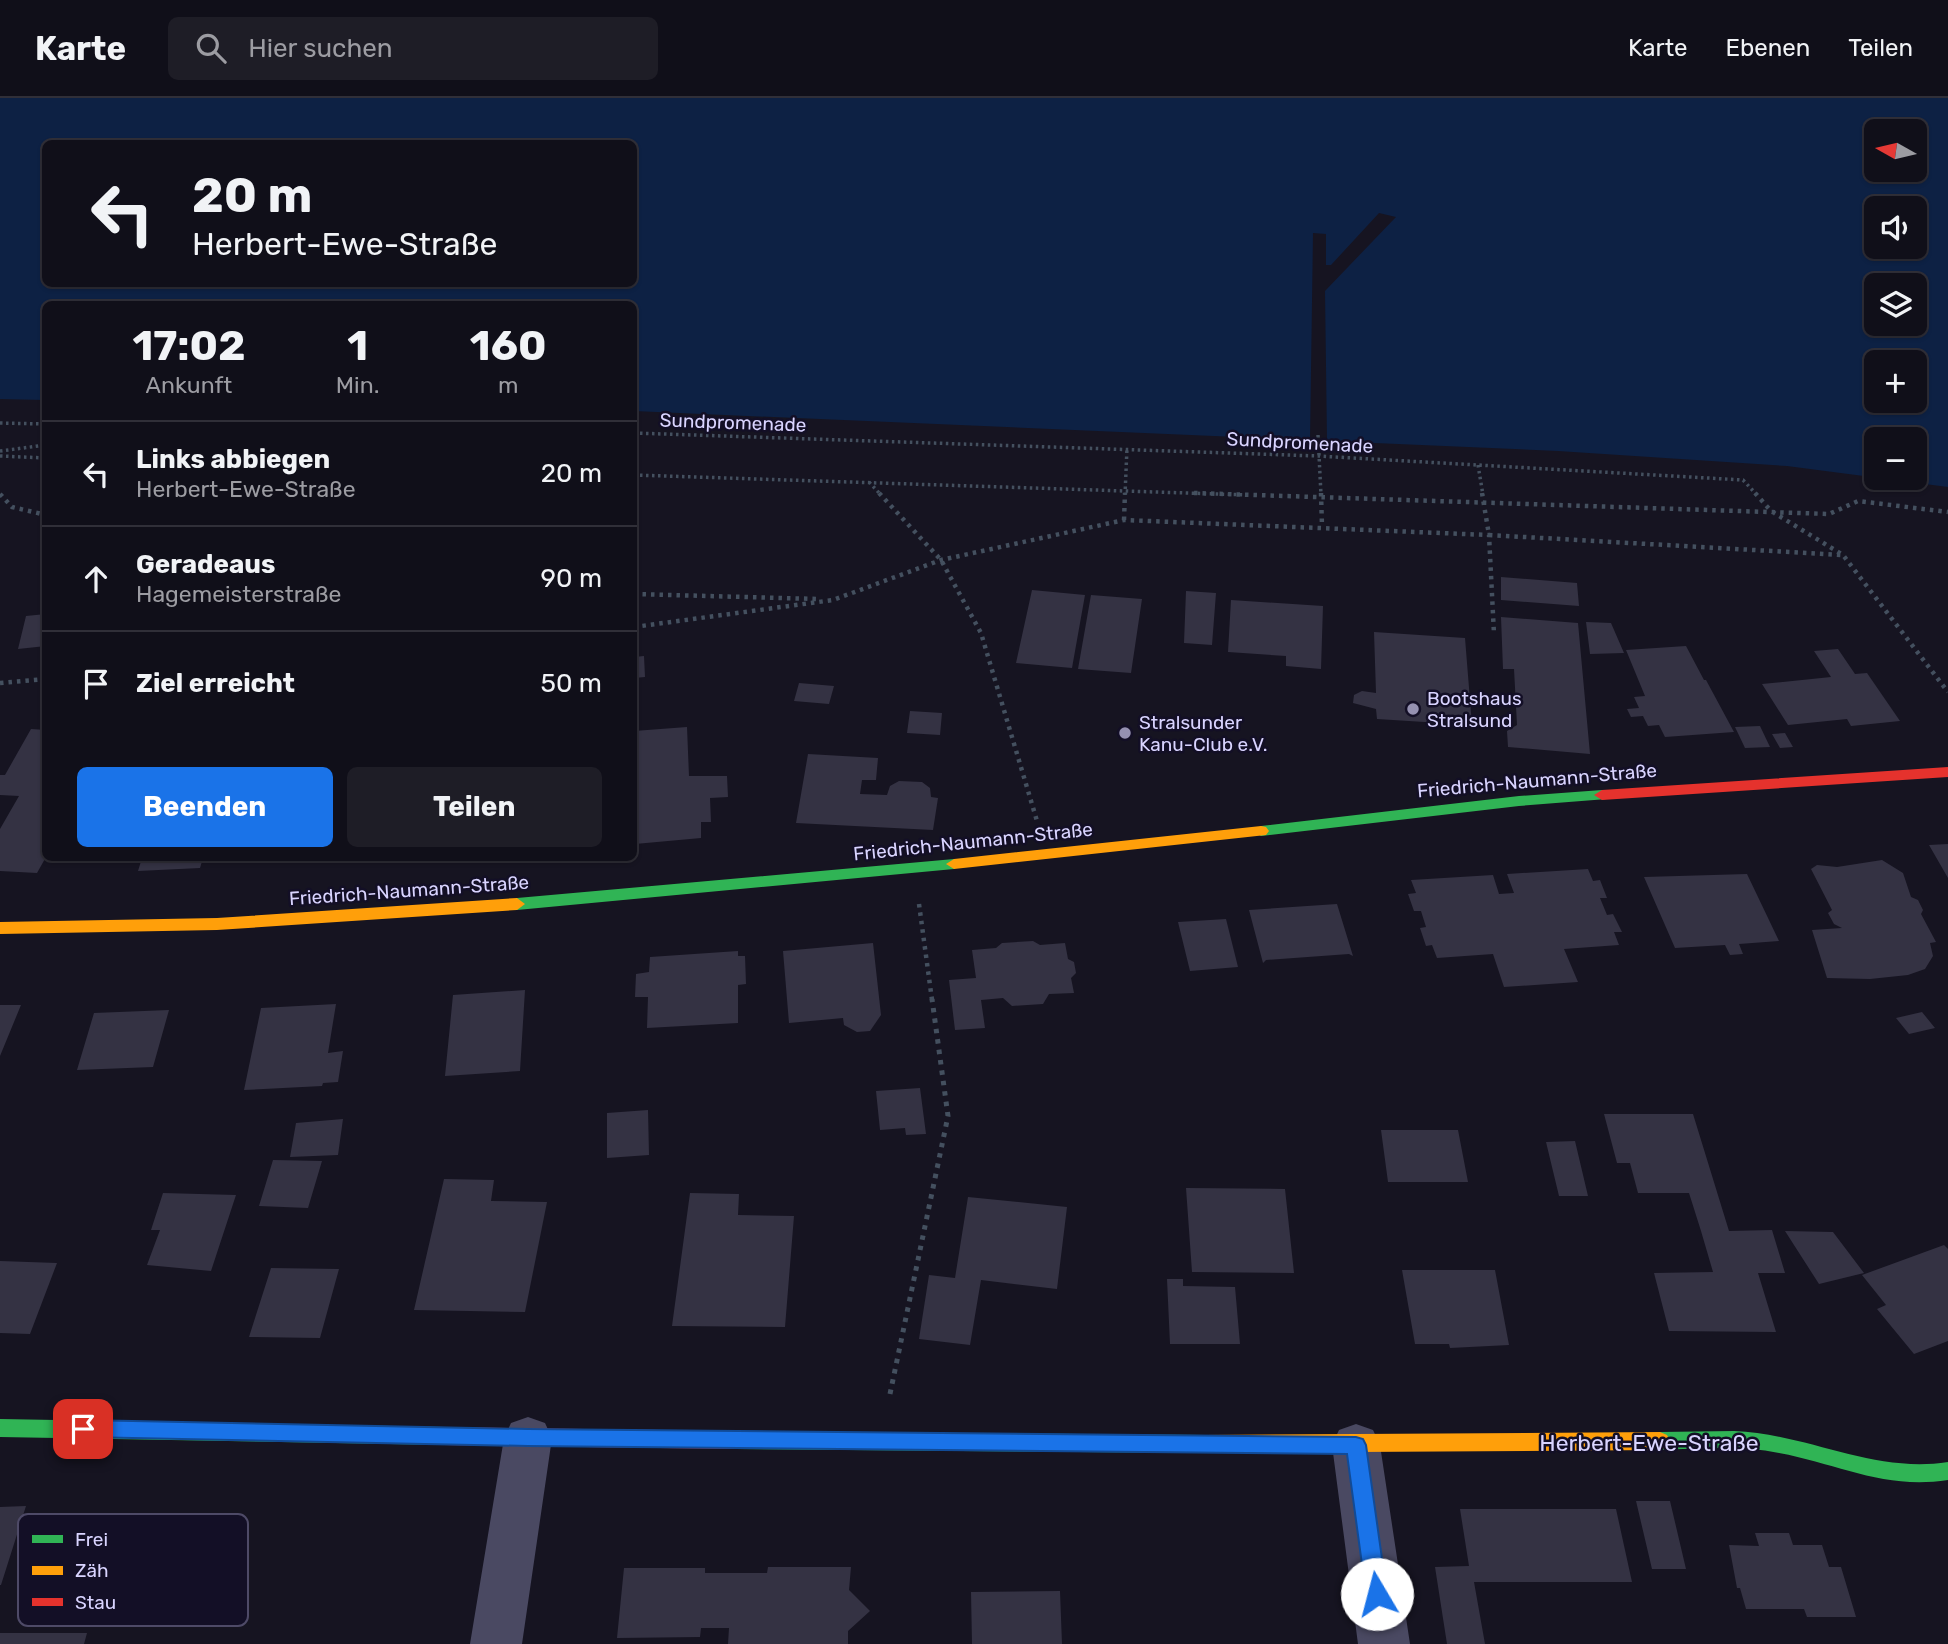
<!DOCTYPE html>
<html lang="de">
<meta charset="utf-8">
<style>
body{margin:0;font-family:Rubik,sans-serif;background:#1e1d26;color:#f1f3f6;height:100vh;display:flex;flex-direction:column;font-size:26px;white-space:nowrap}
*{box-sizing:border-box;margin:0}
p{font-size:23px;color:#9c9ca2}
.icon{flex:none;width:38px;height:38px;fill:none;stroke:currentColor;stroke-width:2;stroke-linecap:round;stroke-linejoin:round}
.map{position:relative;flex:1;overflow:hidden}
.panel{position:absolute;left:42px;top:203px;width:595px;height:560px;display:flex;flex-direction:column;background:#100f19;border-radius:10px;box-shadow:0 2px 5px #0004,0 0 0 2px #302f38}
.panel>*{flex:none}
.banner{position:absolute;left:42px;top:42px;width:595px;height:147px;border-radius:10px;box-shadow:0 2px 5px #0004,0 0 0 2px #302f38;background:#100f19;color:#f1f3f6;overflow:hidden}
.needle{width:46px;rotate:278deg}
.buttons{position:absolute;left:1864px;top:21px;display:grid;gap:14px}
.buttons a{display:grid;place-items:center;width:63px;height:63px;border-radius:10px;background:#100f19;box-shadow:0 2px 5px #0004,0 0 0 2px #302f38;font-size:35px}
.pin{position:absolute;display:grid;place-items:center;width:60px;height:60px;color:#fff;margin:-30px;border-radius:14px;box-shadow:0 4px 10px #0006}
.me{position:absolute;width:77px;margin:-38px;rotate:352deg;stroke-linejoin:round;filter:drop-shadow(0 0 5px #0008)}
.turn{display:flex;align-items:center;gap:24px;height:147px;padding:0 35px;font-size:32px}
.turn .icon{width:91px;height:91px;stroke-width:2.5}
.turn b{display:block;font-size:49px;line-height:60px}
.eta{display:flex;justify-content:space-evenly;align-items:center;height:119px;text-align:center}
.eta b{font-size:42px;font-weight:700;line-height:49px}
.primary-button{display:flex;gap:14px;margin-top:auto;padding:14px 35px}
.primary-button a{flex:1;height:80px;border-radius:10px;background:#1a73e8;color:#fff;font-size:28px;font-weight:700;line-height:80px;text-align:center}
.primary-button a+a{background:#1e1d26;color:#f1f3f6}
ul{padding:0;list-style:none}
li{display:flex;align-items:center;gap:21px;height:105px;padding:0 35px;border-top:2px solid #302f38}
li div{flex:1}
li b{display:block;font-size:26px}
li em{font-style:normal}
header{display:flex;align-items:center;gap:42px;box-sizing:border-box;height:98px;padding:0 35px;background:#100f19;border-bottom:2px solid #302f38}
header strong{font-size:33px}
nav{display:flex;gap:38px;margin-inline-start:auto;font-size:24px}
.search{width:490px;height:63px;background:#1e1d26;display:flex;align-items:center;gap:18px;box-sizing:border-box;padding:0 24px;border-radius:10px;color:#9c9ca2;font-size:26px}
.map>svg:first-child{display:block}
</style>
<header>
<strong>Karte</strong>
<div class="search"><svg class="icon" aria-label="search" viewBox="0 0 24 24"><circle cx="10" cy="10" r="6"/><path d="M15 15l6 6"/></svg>Hier suchen</div>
<nav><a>Karte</a><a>Ebenen</a><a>Teilen</a></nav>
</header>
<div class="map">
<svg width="1948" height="1546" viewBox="0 0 1948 1546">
<rect width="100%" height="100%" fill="#161421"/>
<path fill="#0d2144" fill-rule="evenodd" d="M0 0H1948V389L1787 368 1558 353 634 313V206H46L45 302 0 301ZM1876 33H1914V72H1876ZM46 46H634V186H46ZM1876 110H1914V149H1876ZM1876 187H1914V226H1876ZM1876 264H1914V303H1876ZM1876 341H1914V380H1876Z"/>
<path fill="#161421" d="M1379 115 1396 119 1325 193 1327 343H1310L1313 135 1326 136V167H1331Z"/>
<path fill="#343243" d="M1501 479 1577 485 1579 508 1501 502Z
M1032 492 1085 497 1072 570 1016 565Z
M1186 493 1216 495 1212 547 1184 545Z
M1091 497 1142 501 1131 575 1078 571Z
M1231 502 1323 508 1321 571 1286 568V558L1228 554Z
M46 516V548L18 551 26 518Z
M1501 519 1578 525 1590 656 1508 649 1507 633 1517 627 1514 571H1503Z
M1586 524 1611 525 1624 555 1590 556Z
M1374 534 1465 540 1472 627 1377 621 1376 611 1353 605 1354 597 1362 593 1376 595Z
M1686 548 1704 582H1706L1734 634 1665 639 1659 627 1648 628 1643 618 1631 619 1627 611 1639 610 1634 599 1645 598 1626 552Z
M1838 551 1855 576 1867 575 1900 623 1851 628 1847 621 1788 627 1762 586 1831 579 1814 553Z
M644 558 645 579 634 580V559Z
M799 585 834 588 829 606 794 603Z
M910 613 942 615 940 637 907 635Z
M1760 628 1770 649 1745 650 1735 629Z
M687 629 689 678H727L728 699 710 700 711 724H701V740L635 746 634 633Z
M31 631 46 632V759L37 775 0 773V731L19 698 0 697V677H5Z
M1785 635 1793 649 1780 650 1772 636Z
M808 656 878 660 876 682H862L860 696 887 697 890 688 899 683 922 684 930 690 931 699 938 700 933 732 796 725Z
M1948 746V780L1929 747Z
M142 760H203L200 770 138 773Z
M1882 762 1903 775 1911 799 1918 802 1923 812 1921 816 1936 844 1930 845 1933 858 1925 871 1908 877 1870 881 1827 880 1812 832 1842 830 1834 826 1828 815 1832 812 1811 771 1817 767 1837 769Z
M1588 771 1593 783 1600 782 1607 800H1600L1607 817 1613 816 1622 834H1614L1619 847 1564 851 1578 884 1504 889 1493 856 1437 860 1432 847 1426 848 1420 830 1426 829 1421 813H1414L1408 796 1416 795 1411 782 1493 777 1499 796 1514 795 1507 776Z
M1747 776 1779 843 1739 846 1743 856 1730 857 1725 847 1675 850 1644 779Z
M1337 806 1353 858 1349 856 1266 862 1263 865 1249 812Z
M1226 821 1238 869 1190 873 1178 824Z
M1033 843 1040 847 1065 845 1068 861 1074 864 1076 875 1071 880 1074 895 1049 896 1043 906 1012 908 1003 900 981 902 985 930 955 932 949 882 976 880 972 852 996 850 1002 845Z
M873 845 881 917 870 933 857 934 844 927 843 920 789 925 783 853Z
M738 853V858H745L746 886 738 887V925L647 930 648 899H635L636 876 649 874 650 859Z
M525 892 520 973 445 978 453 897Z
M336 906 328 955 343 953 338 984 323 985 322 988 244 992 261 910Z
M0 907H21L0 958Z
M169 912 153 969 77 972 94 915Z
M1922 914 1935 930 1909 936 1896 920Z
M920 990 926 1036 906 1037 905 1030 880 1032 876 993Z
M648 1012 649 1057 607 1060V1015Z
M1604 1016H1693L1729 1133 1772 1132 1785 1175H1758L1776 1234 1669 1233 1654 1175 1713 1174 1701 1133 1689 1095H1638L1630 1065H1617Z
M343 1021 338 1057 290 1059 296 1025Z
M1381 1032H1458L1468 1084H1388Z
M1575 1043 1588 1098H1559L1546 1044Z
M273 1062 322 1063 308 1110 259 1108Z
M444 1081 494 1082 491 1103 547 1104 525 1214 414 1212Z
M1186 1090 1285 1091 1294 1175 1192 1174Z
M163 1095 236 1097 211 1173 147 1167 160 1132H151Z
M690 1095 739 1096 738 1117 794 1118 785 1229 672 1228Z
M968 1099 1067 1109 1057 1191 981 1182 970 1247 919 1241 929 1177 955 1180Z
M1785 1133 1833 1134 1864 1175 1819 1186Z
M1944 1147 1948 1151V1243L1914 1256 1877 1211 1886 1207 1862 1177Z
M0 1163 57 1165 30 1236 0 1235Z
M271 1170 339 1171 320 1240 249 1239Z
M1402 1172H1495L1509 1247 1450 1250 1449 1246H1415Z
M1167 1181H1183V1188L1235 1189 1240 1246H1170Z
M1636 1403H1670L1686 1471H1652Z
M26 1408 1 1487H0V1409Z
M1460 1411H1616L1632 1484H1474L1485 1546H1447L1435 1469 1469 1468Z
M1755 1435H1789L1793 1447H1822L1829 1469H1841L1856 1519H1807L1804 1511H1746L1740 1490H1737L1729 1447 1759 1448Z
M768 1469H851L849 1492 870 1513 848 1533V1546H728L729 1530H701L700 1539 617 1540 624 1470H705V1475H767Z
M1060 1493 1062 1546H972L971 1494Z
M0 1535H87L84 1546H0Z"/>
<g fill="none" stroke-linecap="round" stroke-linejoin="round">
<path stroke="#44505f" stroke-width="3.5" stroke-dasharray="2.5 3.5" stroke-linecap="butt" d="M0 325 46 326
M634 335 1318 358 1743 382 1757 397
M1318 337 1321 397
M0 353 46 347
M0 358 46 360
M1478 367 1483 397
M634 377 1248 397
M869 384 881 397
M1125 397 1127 350"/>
<path stroke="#44505f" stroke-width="4.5" stroke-dasharray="3.5 5" stroke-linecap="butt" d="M879 395 941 462 981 535 1037 723
M1194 395 1829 416 1858 403 1948 414
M1321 395 1322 428
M1482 395 1489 437 1842 457
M1755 395 1771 413 1843 457 1948 594
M0 396 12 409 46 417
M1124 422 1125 395
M634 496 818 501
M634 529 833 502 941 462 1124 422 1489 437 1494 536
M0 585 46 581
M919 806 932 902"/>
<path stroke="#44505f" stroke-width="5" stroke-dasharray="4.5 6" stroke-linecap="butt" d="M890 1296 948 1018 932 901"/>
<path fill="#4a4962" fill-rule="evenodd" d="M528 1319 545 1325 552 1340 522 1546H470L504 1340 511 1325Z
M1356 1326 1373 1332 1380 1347 1410 1546H1358L1332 1347 1339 1332Z"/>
<path fill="#30b455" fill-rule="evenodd" d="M1602 692 1610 697 1607 701 1519 708 1261 738 1253 733 1261 728 1519 698Z
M954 761 962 766 954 771 517 812 509 806 517 800Z
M0 1321 444 1329 451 1332 454 1338 451 1344 444 1347 0 1339Z
M735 1333 1205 1337 1212 1340 1215 1346 1212 1352 1205 1355 735 1351 728 1348 725 1342 728 1336Z
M1734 1333C1808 1336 1874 1376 1948 1364V1382C1884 1392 1839 1366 1779 1355 1740 1347 1699 1351 1660 1352L1653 1349 1650 1343 1653 1337 1660 1334Z"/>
<path fill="#ff9f0a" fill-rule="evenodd" d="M1261 728 1266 729 1269 733 1266 737 954 771 946 766 954 761Z
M517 800 525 806 517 812 217 832 0 836V824L217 820Z
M1660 1334 1667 1337 1670 1343 1667 1349 1660 1352 1205 1355 1198 1352 1195 1346 1198 1340 1205 1337Z"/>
<path fill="#e5322d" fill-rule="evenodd" d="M1948 669V679L1602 702 1594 697 1602 692Z
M444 1329 735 1333 742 1336 745 1342 742 1348 735 1351 444 1347 437 1344 434 1338 437 1332Z"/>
</g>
<path fill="#1a73e8" stroke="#114b97" stroke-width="2" d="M83 1322 528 1331 1356 1339 1363 1341 1366 1347 1387 1496 1384 1503 1377 1506 1369 1503 1366 1496 1347 1356 528 1348 83 1339 76 1337 73 1331 76 1325Z"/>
<g fill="#9591b1" stroke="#130f26" stroke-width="2.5">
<circle cx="1413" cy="611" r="7"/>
<circle cx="1125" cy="635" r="7"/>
</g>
<g text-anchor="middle" stroke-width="5" stroke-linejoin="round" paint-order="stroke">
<g font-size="19" fill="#d9d4ff" stroke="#130f26">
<text transform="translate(733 324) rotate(2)" y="7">Sundpromenade</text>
<text transform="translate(1300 344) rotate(3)" y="7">Sundpromenade</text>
<text transform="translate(1537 682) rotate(-5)" y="7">Friedrich-Naumann-Straße</text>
<text transform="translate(973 743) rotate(-6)" y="7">Friedrich-Naumann-Straße</text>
<text transform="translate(409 792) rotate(-4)" y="7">Friedrich-Naumann-Straße</text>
</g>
<g font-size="19" fill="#d9d4ff" stroke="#130f26" text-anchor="start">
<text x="1427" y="607">Bootshaus<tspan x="1427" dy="22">Stralsund</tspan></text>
<text x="1139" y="631">Stralsunder<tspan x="1139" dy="22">Kanu-Club e.V.</tspan></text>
</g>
<g font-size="23" fill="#d9d4ff" stroke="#130f26">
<text x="1649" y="1353">Herbert-Ewe-Straße</text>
</g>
</g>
<rect x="18" y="1416" width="230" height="112" rx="10" fill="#130f26" stroke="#4e4a67" stroke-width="2"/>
<rect x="32" y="1437" width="31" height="8" fill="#30b455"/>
<rect x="32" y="1468" width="31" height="9" fill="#ff9f0a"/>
<rect x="32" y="1500" width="31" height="8" fill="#e5322d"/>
<g font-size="19" fill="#d9d4ff">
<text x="75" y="1448">Frei</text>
<text x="75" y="1479">Zäh</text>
<text x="75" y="1511">Stau</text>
</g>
</svg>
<div class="buttons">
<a><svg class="needle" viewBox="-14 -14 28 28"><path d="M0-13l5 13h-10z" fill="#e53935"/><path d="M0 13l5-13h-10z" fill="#9c9ca2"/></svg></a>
<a><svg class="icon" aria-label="sound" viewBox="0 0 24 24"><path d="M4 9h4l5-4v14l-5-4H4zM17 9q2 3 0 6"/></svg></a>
<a><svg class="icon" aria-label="layers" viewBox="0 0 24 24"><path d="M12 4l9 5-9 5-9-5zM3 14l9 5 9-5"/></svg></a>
<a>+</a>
<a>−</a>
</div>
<div class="pin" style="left:83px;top:1331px;background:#d93025"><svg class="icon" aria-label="arrive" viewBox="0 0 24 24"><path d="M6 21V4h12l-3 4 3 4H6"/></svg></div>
<svg class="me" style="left:1377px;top:1496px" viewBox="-20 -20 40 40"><circle r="19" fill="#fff"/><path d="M0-13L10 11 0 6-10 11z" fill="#1a73e8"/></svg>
<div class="banner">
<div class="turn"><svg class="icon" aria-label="left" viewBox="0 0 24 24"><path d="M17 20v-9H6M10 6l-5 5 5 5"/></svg><div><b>20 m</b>Herbert-Ewe-Straße</div></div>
</div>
<section class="panel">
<div class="eta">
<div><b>17:02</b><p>Ankunft</p></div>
<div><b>1</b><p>Min.</p></div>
<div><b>160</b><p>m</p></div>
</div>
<ul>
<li><svg class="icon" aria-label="left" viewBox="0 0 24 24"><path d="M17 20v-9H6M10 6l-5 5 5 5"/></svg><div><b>Links abbiegen</b><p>Herbert-Ewe-Straße</p></div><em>20 m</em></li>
<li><svg class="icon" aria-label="ahead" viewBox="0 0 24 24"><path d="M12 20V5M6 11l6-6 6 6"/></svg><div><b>Geradeaus</b><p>Hagemeisterstraße</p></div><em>90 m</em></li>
<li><svg class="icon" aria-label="arrive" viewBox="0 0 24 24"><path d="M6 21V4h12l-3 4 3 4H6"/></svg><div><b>Ziel erreicht</b></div><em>50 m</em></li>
</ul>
<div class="primary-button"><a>Beenden</a><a>Teilen</a></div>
</section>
</div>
